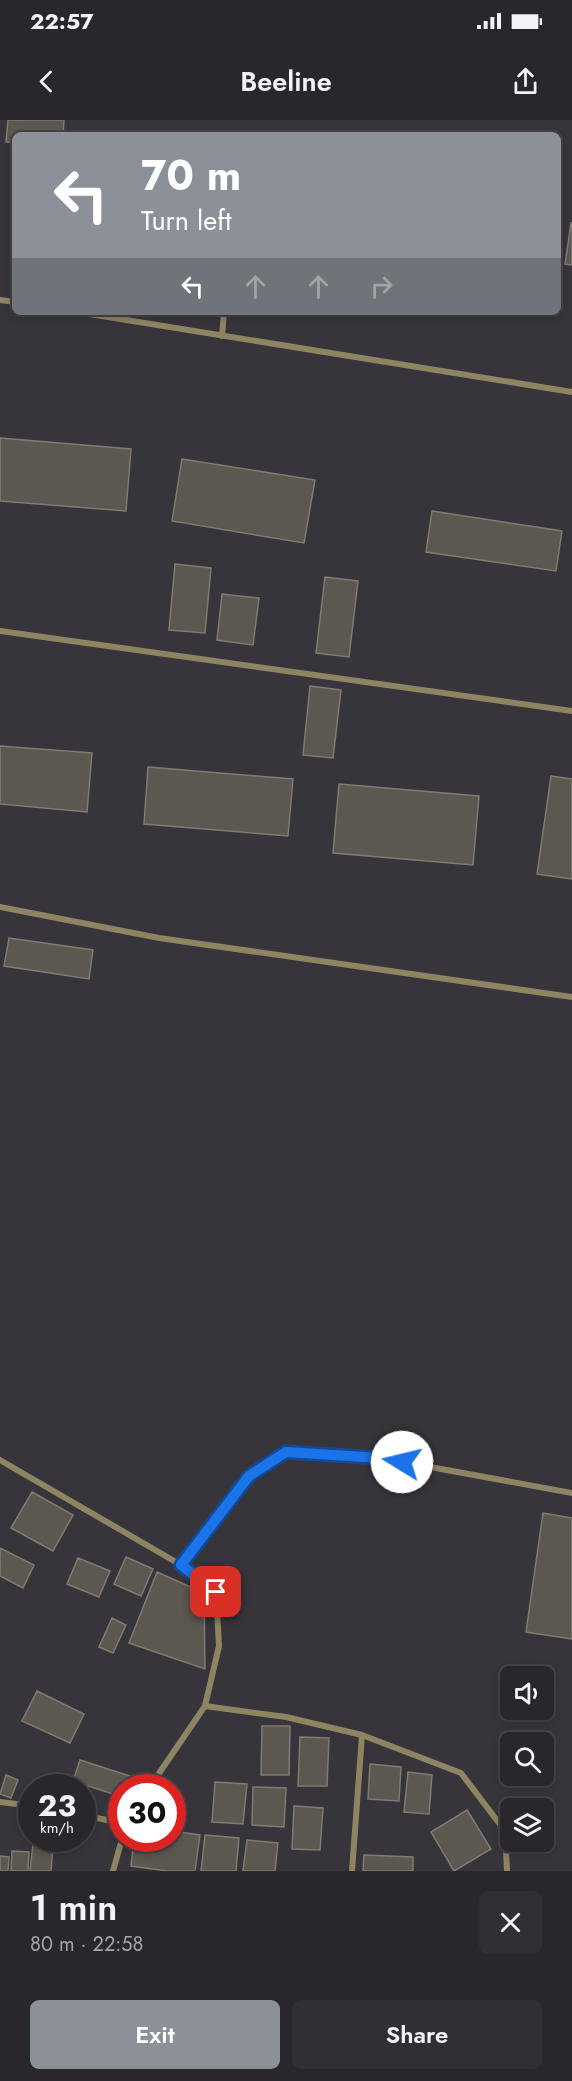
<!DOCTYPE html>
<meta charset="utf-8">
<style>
body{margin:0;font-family:Jost,sans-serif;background:#322f34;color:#f1f3f6;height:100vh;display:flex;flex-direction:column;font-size:22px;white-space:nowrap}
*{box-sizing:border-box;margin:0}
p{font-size:20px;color:#a5a5a9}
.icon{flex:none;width:33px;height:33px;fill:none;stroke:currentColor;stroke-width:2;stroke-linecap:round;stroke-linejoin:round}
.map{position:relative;height:1751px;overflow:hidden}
.drawer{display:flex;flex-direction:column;background:#2a272c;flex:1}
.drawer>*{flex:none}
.guide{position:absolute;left:12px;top:12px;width:549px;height:183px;border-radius:9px;box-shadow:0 3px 9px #0003,0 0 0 2px #464448;background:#8c9099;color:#fff;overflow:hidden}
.buttons{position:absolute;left:500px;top:1546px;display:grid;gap:12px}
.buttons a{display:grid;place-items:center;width:54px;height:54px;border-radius:9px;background:#2a272c;box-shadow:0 3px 9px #0003,0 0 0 2px #464448;font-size:30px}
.speed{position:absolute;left:18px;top:1654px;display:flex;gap:12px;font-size:30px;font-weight:700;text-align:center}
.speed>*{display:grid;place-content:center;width:78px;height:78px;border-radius:50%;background:#2a272c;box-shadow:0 3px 9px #0003,0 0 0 2px #464448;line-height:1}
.speed small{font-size:15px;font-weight:400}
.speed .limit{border:9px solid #d22;background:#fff;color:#111}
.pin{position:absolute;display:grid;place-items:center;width:51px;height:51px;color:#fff;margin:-26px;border-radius:12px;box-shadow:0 3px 9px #0006}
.me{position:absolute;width:66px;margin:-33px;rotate:279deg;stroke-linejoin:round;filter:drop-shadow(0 0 4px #0008)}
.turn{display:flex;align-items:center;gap:21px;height:126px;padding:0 30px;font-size:27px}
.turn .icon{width:78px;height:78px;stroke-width:2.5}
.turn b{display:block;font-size:42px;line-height:51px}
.lanes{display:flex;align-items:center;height:57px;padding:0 30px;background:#0003;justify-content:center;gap:30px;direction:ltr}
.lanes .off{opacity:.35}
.round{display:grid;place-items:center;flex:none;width:63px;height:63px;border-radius:9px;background:#322f34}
.summary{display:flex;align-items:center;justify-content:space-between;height:102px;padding:0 30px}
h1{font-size:36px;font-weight:600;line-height:45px}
.button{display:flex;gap:12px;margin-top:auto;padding:12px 30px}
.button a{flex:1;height:69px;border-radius:9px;background:#8c9099;color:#fff;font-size:24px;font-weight:600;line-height:69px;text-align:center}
.button a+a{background:#322f34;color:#f1f3f6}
.status{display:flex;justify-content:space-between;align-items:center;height:42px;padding:0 30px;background:#2a272c;direction:ltr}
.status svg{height:16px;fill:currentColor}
header{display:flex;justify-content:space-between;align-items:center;height:78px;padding:0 30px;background:#2a272c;font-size:27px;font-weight:600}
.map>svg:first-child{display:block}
</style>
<div class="status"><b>22:57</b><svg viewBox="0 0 49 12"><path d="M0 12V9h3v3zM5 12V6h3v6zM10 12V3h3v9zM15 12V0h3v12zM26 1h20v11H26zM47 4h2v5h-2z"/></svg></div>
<header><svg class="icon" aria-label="back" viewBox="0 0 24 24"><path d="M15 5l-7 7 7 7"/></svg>Beeline<svg class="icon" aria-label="share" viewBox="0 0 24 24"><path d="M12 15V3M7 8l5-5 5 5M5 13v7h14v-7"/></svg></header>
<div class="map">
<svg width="572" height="1751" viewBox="0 0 572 1751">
<rect width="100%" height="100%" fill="#38343b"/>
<path fill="#5c574f" stroke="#807a72" stroke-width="1.5" d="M8 0H64L63 15H15V22H6Z
M571 103H572V145L565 144Z
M0 318 131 329 126 391 0 381Z
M182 339 315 360 304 423 172 401Z
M432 391 562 411 556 451 426 432Z
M175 444 211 448 205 513 169 510Z
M325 457 358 461 349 537 316 533Z
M222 474 259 478 253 525 217 520Z
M310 566 341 570 333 638 303 635Z
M0 626 92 633 87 692 0 684Z
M148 647 293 659 288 716 144 704Z
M551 656 572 659V759L537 754Z
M339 664 479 676 473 745 333 733Z
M9 818 93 830 89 859 4 846Z
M32 1372 73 1395 53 1431 11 1408Z
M543 1393 572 1398V1519L526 1512Z
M0 1428 34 1445 23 1468 0 1456Z
M126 1437 153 1449 141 1476 114 1464Z
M78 1438 110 1451 99 1477 67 1464Z
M157 1452 204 1473 205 1549 129 1523Z
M112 1498 126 1505 113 1533 99 1527Z
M37 1571 84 1594 70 1623 22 1601Z
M262 1606H290L289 1655H261Z
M300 1617 329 1618 327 1666H298Z
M80 1640 133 1657 130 1668H122V1677L73 1661Z
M370 1644 401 1647 399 1681 368 1679Z
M408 1652 432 1655 429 1694 404 1692Z
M6 1655 18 1660 11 1678 0 1674Z
M215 1662 247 1664 243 1704 212 1702Z
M253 1667 286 1668 284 1707 252 1705Z
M294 1686 323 1688 320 1730 292 1729Z
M467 1690 491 1729 454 1751 431 1712Z
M28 1697 32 1698V1718L25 1717Z
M172 1711 200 1715 195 1751H168L131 1746 134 1719H172Z
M205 1715 239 1718 236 1751H201Z
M247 1720 278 1723 275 1751H243Z
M33 1724 53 1726 51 1751H30Z
M12 1731 29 1732 28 1751H11Z
M364 1735 413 1737V1751H363Z
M0 1736 9 1737 8 1751H0Z"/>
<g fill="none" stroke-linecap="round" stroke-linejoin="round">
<path stroke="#8d8462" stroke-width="6" d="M0 180 15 182
M77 192 572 272
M222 216 224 192
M0 511 572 591
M0 787 159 818 572 877
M0 1340 181 1445 216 1472 219 1526 205 1586 149 1668
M181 1445 249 1356 286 1332 381 1338 572 1373
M205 1586 286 1597 362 1615 461 1653 505 1711 507 1751
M0 1682 32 1686
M82 1695 122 1703
M113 1751 122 1719
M352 1751 362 1615"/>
</g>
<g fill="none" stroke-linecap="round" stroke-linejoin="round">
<g stroke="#114b97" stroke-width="15">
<path id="route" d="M216 1472 181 1445 249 1356 286 1332 381 1338 402 1342"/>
</g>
<use href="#route" stroke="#1a73e8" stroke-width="10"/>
</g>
</svg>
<div class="buttons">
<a><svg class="icon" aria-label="sound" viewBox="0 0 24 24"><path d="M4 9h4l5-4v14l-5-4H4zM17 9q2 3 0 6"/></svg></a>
<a><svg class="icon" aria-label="search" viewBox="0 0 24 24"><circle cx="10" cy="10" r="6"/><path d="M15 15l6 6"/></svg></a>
<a><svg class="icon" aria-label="layers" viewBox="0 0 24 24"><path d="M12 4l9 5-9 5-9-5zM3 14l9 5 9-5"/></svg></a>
</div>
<div class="speed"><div>23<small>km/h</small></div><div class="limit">30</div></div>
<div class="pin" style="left:216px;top:1472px;background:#d93025"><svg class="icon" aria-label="arrive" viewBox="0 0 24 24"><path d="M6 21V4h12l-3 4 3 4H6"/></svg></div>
<svg class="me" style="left:402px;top:1342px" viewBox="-20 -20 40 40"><circle r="19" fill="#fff"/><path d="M0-13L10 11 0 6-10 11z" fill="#1a73e8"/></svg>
<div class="guide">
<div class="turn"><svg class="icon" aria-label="left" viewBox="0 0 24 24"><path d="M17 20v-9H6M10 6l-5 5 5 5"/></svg><div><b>70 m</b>Turn left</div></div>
<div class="lanes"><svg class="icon" aria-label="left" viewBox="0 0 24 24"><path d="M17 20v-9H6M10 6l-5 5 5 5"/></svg><svg class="icon off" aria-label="ahead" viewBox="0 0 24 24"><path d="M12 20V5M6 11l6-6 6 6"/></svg><svg class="icon off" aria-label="ahead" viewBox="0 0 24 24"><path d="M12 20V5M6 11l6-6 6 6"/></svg><svg class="icon off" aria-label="right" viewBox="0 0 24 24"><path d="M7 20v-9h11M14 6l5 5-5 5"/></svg></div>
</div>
</div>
<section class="drawer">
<div class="summary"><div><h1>1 min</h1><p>80 m · 22:58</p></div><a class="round"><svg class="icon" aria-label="close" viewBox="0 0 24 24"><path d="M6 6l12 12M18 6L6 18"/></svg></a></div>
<div class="button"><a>Exit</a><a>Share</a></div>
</section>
